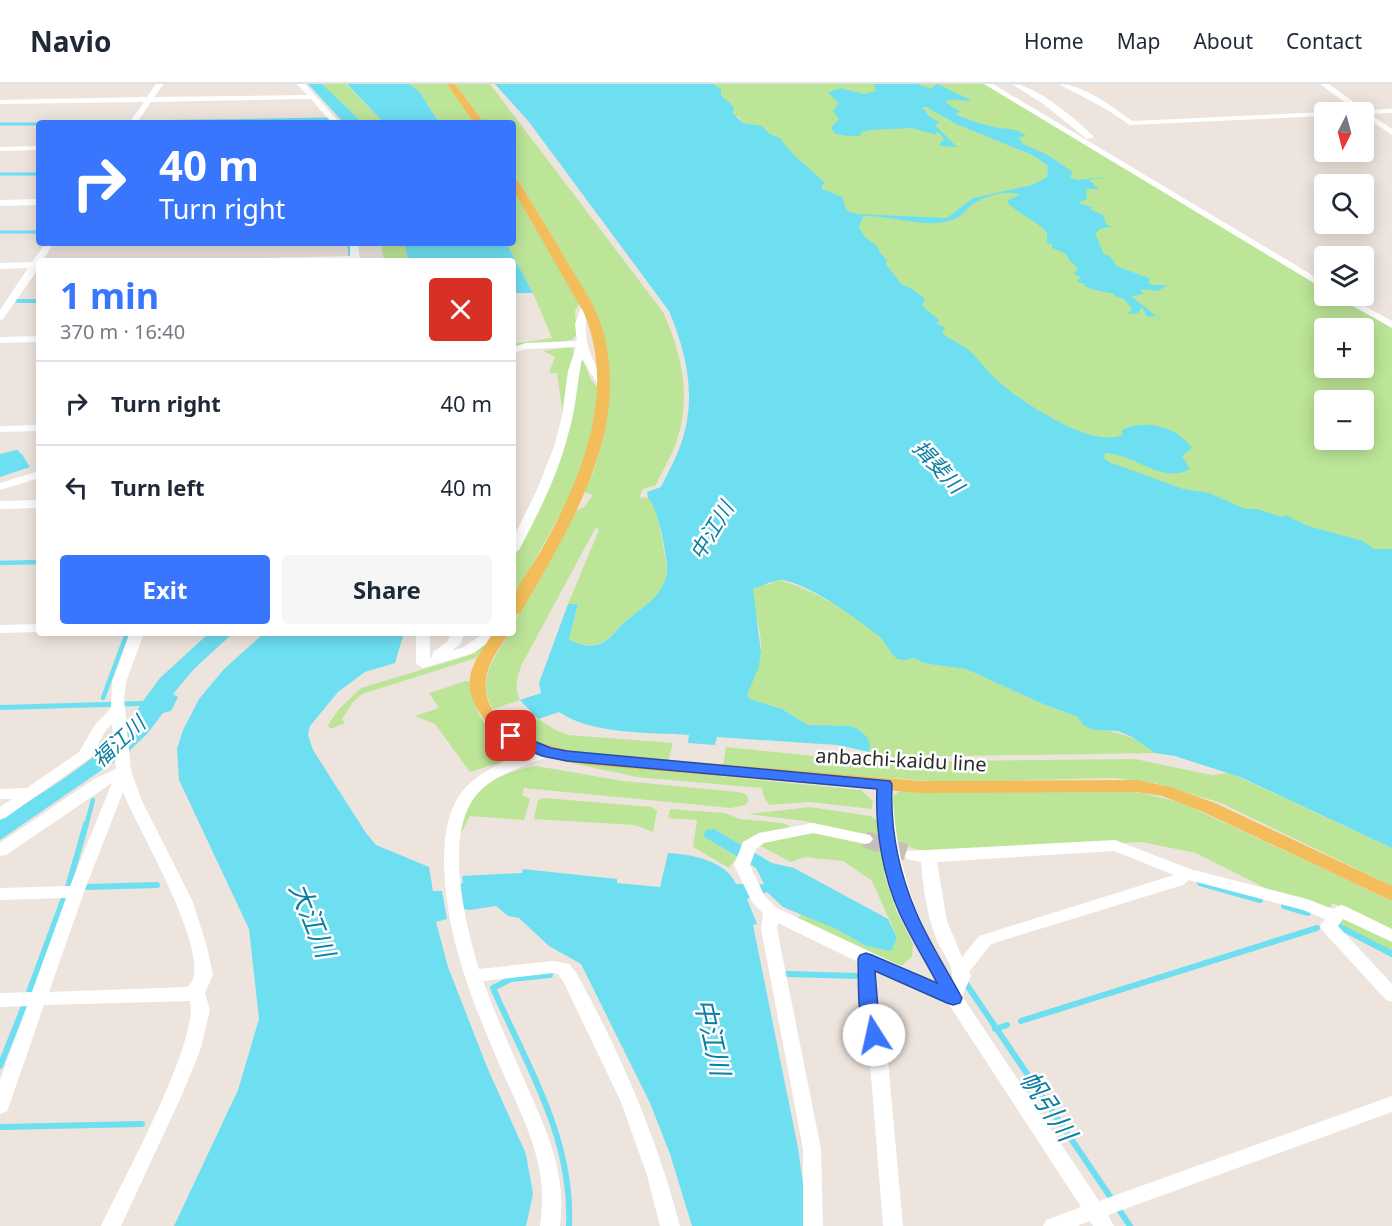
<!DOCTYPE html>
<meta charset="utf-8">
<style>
body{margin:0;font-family:"Noto Sans","Noto Sans JP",sans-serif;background:#f6f6f7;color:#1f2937;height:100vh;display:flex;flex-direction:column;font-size:22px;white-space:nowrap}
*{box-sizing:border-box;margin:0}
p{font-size:20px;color:#747a83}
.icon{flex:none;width:33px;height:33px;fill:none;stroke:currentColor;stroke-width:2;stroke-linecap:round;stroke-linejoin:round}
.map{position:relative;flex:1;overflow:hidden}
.sheet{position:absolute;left:36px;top:174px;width:480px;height:378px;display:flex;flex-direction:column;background:#fff;border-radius:6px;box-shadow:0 3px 15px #0003}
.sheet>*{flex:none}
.guide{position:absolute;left:36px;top:36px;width:480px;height:126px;border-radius:6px;box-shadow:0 3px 15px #0003;background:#3976fe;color:#fff;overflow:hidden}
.needle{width:39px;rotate:186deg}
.buttons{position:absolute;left:1314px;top:18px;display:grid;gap:12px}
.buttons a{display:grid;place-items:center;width:60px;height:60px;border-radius:6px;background:#fff;box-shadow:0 3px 15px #0003;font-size:30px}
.pin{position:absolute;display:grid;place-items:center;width:51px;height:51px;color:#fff;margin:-26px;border-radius:12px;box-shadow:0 3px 9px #0006}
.me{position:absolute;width:66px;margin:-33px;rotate:350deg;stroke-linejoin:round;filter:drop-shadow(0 0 4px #0008)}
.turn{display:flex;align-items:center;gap:21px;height:126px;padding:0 24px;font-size:27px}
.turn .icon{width:78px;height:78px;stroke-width:2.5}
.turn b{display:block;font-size:42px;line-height:51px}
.round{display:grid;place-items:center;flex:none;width:63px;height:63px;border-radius:6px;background:#f6f6f7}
.overview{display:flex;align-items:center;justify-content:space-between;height:102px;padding:0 24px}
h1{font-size:36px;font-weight:700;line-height:45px;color:#3976fe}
.cta{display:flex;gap:12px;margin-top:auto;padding:12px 24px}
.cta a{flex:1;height:69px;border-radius:6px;background:#3976fe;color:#fff;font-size:24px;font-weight:700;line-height:69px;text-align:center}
.cta a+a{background:#f6f6f7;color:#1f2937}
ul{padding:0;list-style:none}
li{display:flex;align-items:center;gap:18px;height:84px;padding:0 24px;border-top:2px solid #e0e1e3}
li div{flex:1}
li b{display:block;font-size:22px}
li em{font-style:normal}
header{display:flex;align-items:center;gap:36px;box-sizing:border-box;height:84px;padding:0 30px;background:#fff;border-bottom:2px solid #e0e1e3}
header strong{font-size:28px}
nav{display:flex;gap:33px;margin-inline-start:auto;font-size:21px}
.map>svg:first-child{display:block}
</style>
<header>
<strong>Navio</strong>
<nav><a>Home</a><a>Map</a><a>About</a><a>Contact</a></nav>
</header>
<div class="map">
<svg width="1392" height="1142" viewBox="0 0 1392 1142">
<rect width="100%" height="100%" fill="#ede4dd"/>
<path fill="#bce598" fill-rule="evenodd" d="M322 0H346L384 39H363Z
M409 0H447L475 39H439L420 8Z
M455 0H490L663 228C682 271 692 312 676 359 671 373 662 387 656 401L643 405 639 413C644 414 648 413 652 417 657 423 667 480 667 490 666 493 664 500 662 503 655 516 643 523 632 532 607 550 608 571 569 556L578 521 568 520 599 446 596 443 521 582C517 595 514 604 520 616L493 625C476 594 494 576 509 549H513V541L574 428 584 423 593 411 584 408 594 387 603 354 610 302 603 249 592 220 513 87V39H483Z
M713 0H883L924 28 922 23H926L956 40 1034 72 1048 82 1047 93 1035 100 1020 104 1032 103 1067 84 1048 71 966 38 909 0H985L1324 204V212H1336L1392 243V480L1215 419 1114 381 1058 351 951 261 890 194 826 107 753 41 743 39 739 33 734 31C732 17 720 12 713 0ZM1324 244H1364V284H1324ZM1324 316H1364V356H1324Z
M513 104 580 218 575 227 577 250 572 256 513 264V260L552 254 533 209 506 159H513Z
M381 159H405L408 177H384Z
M569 263 573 264 575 279 563 332 557 289H549L555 273 543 267Z
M580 267 590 294 599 306 590 356 571 410 513 516V471L549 403 580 287Z
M775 496C801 497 887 546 893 571L913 574 928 580 966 585 1043 620 1078 633 1083 641C1109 648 1135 649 1155 669L894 673 869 668C870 657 866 653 858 645L808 641 782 625 750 615 747 611C749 597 759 587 761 571 763 549 753 527 753 505L761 501 771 500Z
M487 559 476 574 362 610 353 618 342 635 345 639 330 645 328 641 339 625 361 604 467 572Z
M466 597 470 598C475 634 487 648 519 664 510 678 485 683 470 688L435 640 415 632 439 624 429 609Z
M538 635 556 646 568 651 673 659 668 677C617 672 556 675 512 645Z
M726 663 873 678 1135 675 1211 691 1230 689 1392 764V802L1221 719 1156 699 1113 694 946 698 723 682Z
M562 677 861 706 873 717 872 725 810 718 769 721 763 711 762 704 637 693Z
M536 682 623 697 738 708 746 710 749 717 745 721 731 724 524 704 522 711 530 715 524 736 470 732 458 755C460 745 460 735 464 726 473 700 511 686 536 682Z
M900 707H1117L1143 709 1182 719 1392 817V848L1333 819 1329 825 1275 809 1196 769 1142 758 921 767 907 762 898 765 892 718 894 711Z
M544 714 652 723 657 727 653 748 635 741 534 735 538 716Z
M810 723 870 732 877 736 885 793 896 826 913 860 912 872 903 881H891L796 836 802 830 836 845 866 862 897 853 872 797 843 777 805 773 791 778 760 762 761 757 806 749 827 750 868 760 867 752H860L805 737 748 730Z
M670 725 725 729 740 735 782 739 790 742 786 746 756 750 741 761 714 745 704 752 737 773 729 784 693 763 697 736 668 734Z
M1344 835 1392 856V868L1334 839Z"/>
<path fill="#6ddff1" d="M308 0H322L363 39H344Z
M347 0H409L420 8 439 39H384Z
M495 0H713L721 5V11L734 23 733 29 743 39 762 42 770 50 780 54C788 68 812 86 825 99L821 102 823 105 842 113 847 127 857 130 947 134 973 114 1032 101 1047 93 1048 82 1034 72 956 40 926 23H922L930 33 940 38 935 41 957 63 940 62 939 60 944 55 938 48H935L938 51 911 44 870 46 861 48 860 52H848L836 50 831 44 839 35 833 27 839 19 828 9 840 4 864 10 876 7 874 0H917L931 5 937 0 971 16C962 19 954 12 945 18L961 28 956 29 957 31C968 36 982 40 994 43 1007 46 1016 43 1026 52L1018 53 1023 60 1048 71 1070 86 1072 89 1070 94 1078 96 1112 92 1089 96 1099 105H1086L1087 115 1078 119 1092 123 1090 125 1103 131 1106 140 1112 143 1101 144 1095 150 1104 170 1111 173 1116 182 1151 195 1148 198 1152 201H1168L1158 207 1140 205 1144 210 1131 212 1164 238 1155 232 1147 233 1142 223 1138 229 1128 230 1132 225 1124 215 1117 213 1114 210 1091 205 1084 202 1085 200 1077 198 1080 193 1074 190 1078 184 1070 177 1066 170 1052 164V160L1047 159V149C1036 136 1021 132 1008 119V116L1020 111C1009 105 987 112 976 118 968 122 963 132 955 135 928 146 895 132 867 132L863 133 859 143 865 153 878 163 880 169 887 176 886 180 901 200 909 203 925 215 922 222 939 236 937 240 946 244 942 247 944 251C953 257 966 262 974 271 982 280 990 290 999 298 1022 318 1091 365 1122 351V346C1145 334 1178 343 1192 364L1182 372 1190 385C1162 401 1133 369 1105 369L1104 374 1109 378 1183 405 1209 409 1245 425H1257L1282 433 1285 431 1308 442 1363 457 1374 465H1392V764L1240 693 1175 672 1155 669 1132 653 1118 647 1094 646 1083 641 1078 633 1043 620 966 585 928 580 913 574 905 576 897 575C890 569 887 560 880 553 861 537 803 495 778 496 773 497 759 503 753 505L761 568 759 582 747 611 750 615 782 625 808 641 850 642 858 645 867 653 870 660 869 668 837 661 717 653 715 661 688 659 689 651C649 648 593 651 559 628L538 635 520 616 541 609 539 599 568 520H578L569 556C607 572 608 550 632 532 643 523 655 516 662 503 664 500 666 493 667 490 668 476 658 422 648 414L647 408 661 403C668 389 676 374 681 360 697 314 687 270 669 227L529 38Z
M405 159H506L533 209H513V177H408Z
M21 369 30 383 0 393V374Z
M209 549H233L194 585 173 610 178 613 171 627 163 629 147 650 128 668 0 756V736C49 703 108 673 140 622L0 626V621L143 617 160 594Z
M264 549H404L395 579 365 588 338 608 310 642 308 651 313 666 366 749 376 761 429 783 433 807H442L447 835 436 838 448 883 487 983 526 1070 533 1110 526 1142H174L238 1006 259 935 249 845 179 696 177 665 183 646 199 615 224 585Z
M714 745 772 779 794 784 888 835 897 854 891 867 866 862 836 845 783 823 767 808 761 810 756 801 764 800 756 784 703 752 706 746Z
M668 769C689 770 726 776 736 800H747L752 813 747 815 757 840 753 841 798 1064 804 1107V1142H692L670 1070 650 1019 581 880 549 862 519 834 508 832 496 822 470 826 462 825 457 801 463 799 462 792 522 789 523 785 617 795V799L660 803Z"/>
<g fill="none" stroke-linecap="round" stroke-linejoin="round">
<path stroke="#6ddff1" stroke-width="3" d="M138 38 327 35 330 39
M85 39 124 38
M0 40H39
M0 90H39
M0 148H39
M349 159 350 173"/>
<path stroke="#6ddff1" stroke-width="4" d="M17 217H39
M0 372 17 368 18 370"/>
<path stroke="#6ddff1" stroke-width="4.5" d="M0 479 39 478
M103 614 127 549
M86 742 93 716"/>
<path stroke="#6ddff1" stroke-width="6" d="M1200 799 1260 816
M86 803 157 801
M1284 822 1308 829
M1340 843 1392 870
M786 890 859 892
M550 891 511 895 493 904C527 982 573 1054 569 1142
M967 901 1130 1142
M29 908 68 803 86 740
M1021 937 1317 844
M995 945 1007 941
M0 982 24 922
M2 1043 142 1040"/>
<path stroke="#c6bfb9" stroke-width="17" stroke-dasharray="17 9" stroke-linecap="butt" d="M865 755 913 771"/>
<path fill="#fff" fill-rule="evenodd" d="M156 0H164L154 13 307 11 297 0H305L340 39H332L311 15 151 18 137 39H129L144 18 0 20V16L147 13Z
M984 0H993L1324 198V205Z
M1012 0C1035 0 1078 37 1094 53L1087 55 1046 22Z
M1059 0C1082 0 1114 23 1132 37L1324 28H1327H1324V32L1130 41 1106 25Z
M1320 0H1329L1365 26 1392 25V29L1370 30 1392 45V51L1364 32V28H1358Z
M39 62V66L0 67V63Z
M39 115V121L0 122V116Z
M46 159H54L42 177H39V184L3 235 0 236V226L28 184 0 185V179L32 178Z
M350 159H358L360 177H252L257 174 350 172Z
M1335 212H1346L1392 237V244Z
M586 217 591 220C578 250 591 278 609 302L608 304H600L582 275C577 299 576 324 569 347 559 389 539 428 519 466L513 470V454L536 408 554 363 562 332 568 287 576 263 527 265 513 269V263L526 259 577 257 575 240 583 218Z
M39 252V258L0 259V253Z
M39 341V347L0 348V342Z
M39 387V394L0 406V399Z
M39 416V424L0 425V417Z
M39 540V548L0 549V541Z
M130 549H144L126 598 124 615 131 687 142 717 193 818 207 863 213 891 205 909 210 926 200 967 181 1013 121 1142H101C122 1098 199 958 190 917L44 921 9 1022 7 1027 0 1030V996L27 922 0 923V909L32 908 66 814 0 816V804L70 802 112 699 6 771 0 772V759L94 695 116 685 112 640 106 646 90 674 5 734 0 735V723L12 715H0V705L27 704 79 668 95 641 111 624 112 598ZM123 708C134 739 220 881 187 903L49 908 84 808Z
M416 549H430V574L432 573 433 568 447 558 451 549H465L460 560 452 567 464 563 484 549H500L474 569 423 584 416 580Z
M547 663 554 668 552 671C528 681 497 689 479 708 442 747 465 839 479 885L553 877 569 880 577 890C621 970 657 1054 680 1142H660L647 1091 621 1018 564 899 558 890 553 889 483 897C496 932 511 966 526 1000 547 1047 567 1090 560 1142H540C543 1121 543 1099 538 1079 531 1048 516 1018 503 989 474 922 446 855 444 781 444 752 447 721 469 700 488 682 522 670 547 663Z
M885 695 890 696 892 700C895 776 912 830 952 896 955 883 942 868 937 857 927 832 923 804 921 778L907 775 905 771 907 767 1115 756 1190 785 1307 815 1333 825 1341 821 1347 823 1392 845V858L1343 835 1338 842 1392 900V918L1386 916 1322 846 1320 842 1325 835 1303 826 1189 796 1183 801 991 860 969 888 971 892 962 912 1099 1117 1392 1012V1028L1108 1131 1114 1142H1093L1090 1137 1077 1142H1043L1046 1136 1081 1123 948 919 875 886 880 937 887 966 903 1142H883L869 966 862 937 858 878 778 839 777 845 821 1065 823 1142H803V1065L761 845 763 829 752 818 734 781 743 758 759 749 813 739 870 751 873 755 870 759 865 760 813 749 764 759 756 765 750 781 764 811 777 824 937 899C897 833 879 778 878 700L880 696ZM1114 767 1174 791 979 852 962 873 947 837 937 778Z"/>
<path fill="#f4bd5b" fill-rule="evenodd" d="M447 0H455L484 39H474Z
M513 93 518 96C536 126 555 156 572 186 584 205 597 225 603 247 631 348 569 444 521 528L513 533C513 527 512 520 513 515 517 501 536 477 543 463 582 392 617 309 584 229L513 105Z
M493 549H509C500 563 488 578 486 595 480 648 550 664 589 669L921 697 1138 696 1171 703 1215 719 1392 802V817L1201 727 1162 712 1138 708 921 709 589 681C548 675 503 667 480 629 473 619 468 607 470 594 472 578 484 563 493 549Z"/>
</g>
<path fill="#3976fe" stroke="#254da5" stroke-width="1.5" d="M511 648 551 664 567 667 890 697 892 700C890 743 899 788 916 828 928 857 947 886 962 914L960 919 953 921 947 919 875 887 879 937 883 951 881 956 874 958 868 956C856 933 859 901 858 875L860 871 866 869 872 871 937 899C925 876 911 854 900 830 883 793 875 745 877 705L567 677 542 672 506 656 504 652Z"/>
<g text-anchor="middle" stroke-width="5" stroke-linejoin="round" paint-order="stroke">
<g font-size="20" fill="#2b2b2b" stroke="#fff">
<text transform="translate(901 676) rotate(3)" y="7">anbachi-kaidu line</text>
</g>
<g font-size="21" font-style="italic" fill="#0a7f9f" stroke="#fff">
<text transform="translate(938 383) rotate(47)" y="7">揖斐川</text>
<text transform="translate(712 447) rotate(-59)" y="7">中江川</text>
<text transform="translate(119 658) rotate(-43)" y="7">福江川</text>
</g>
<g font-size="26" font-style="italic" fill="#0a7f9f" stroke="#fff">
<text transform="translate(312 836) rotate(68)" y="9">大江川</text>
<text transform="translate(712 953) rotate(77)" y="9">中江川</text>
<text transform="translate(1048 1022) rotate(56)" y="9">帆引川</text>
</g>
</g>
</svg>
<div class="buttons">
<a><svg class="needle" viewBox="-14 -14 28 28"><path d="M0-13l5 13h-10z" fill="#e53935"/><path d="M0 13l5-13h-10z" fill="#747a83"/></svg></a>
<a><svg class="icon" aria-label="search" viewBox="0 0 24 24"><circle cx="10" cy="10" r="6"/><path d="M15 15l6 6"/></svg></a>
<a><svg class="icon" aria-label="layers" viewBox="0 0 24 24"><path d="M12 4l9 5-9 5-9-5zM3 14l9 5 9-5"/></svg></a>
<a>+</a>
<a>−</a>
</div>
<div class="pin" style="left:511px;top:652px;background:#d93025"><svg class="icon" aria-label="arrive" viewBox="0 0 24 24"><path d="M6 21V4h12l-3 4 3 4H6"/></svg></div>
<svg class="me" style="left:874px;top:951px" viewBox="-20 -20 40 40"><circle r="19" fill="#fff"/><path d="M0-13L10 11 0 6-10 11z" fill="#3976fe"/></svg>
<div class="guide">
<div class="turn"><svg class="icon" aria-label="right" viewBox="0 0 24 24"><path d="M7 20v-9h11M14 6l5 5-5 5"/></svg><div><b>40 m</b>Turn right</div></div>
</div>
<section class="sheet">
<div class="overview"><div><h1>1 min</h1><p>370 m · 16:40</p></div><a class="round" style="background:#d93025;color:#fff"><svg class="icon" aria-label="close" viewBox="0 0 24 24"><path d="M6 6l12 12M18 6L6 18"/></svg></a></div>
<ul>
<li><svg class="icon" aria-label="right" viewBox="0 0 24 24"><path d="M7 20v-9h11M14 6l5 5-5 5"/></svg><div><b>Turn right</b></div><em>40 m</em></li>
<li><svg class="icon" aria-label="left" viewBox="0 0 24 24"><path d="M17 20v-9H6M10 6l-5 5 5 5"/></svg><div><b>Turn left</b></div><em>40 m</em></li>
</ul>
<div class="cta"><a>Exit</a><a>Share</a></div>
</section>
</div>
